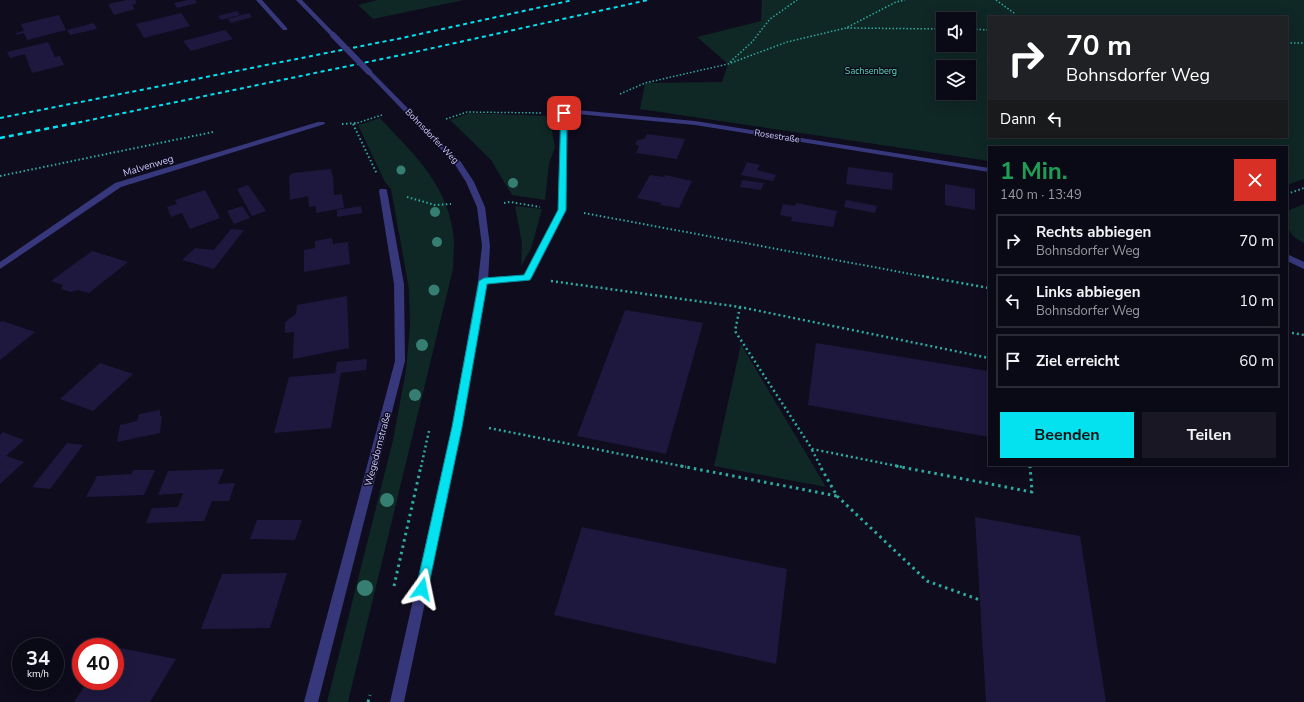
<!DOCTYPE html>
<html lang="de">
<meta charset="utf-8">
<style>
body{margin:0;font-family:"Nunito Sans",sans-serif;background:#181723;color:#f1f3f6;height:100vh;display:flex;flex-direction:column;font-size:15px;white-space:nowrap}
*{box-sizing:border-box;margin:0}
p{font-size:13px;color:#999aa1}
.icon{flex:none;width:22px;height:22px;fill:none;stroke:currentColor;stroke-width:2;stroke-linecap:round;stroke-linejoin:round}
.map{position:relative;flex:1;overflow:hidden}
.panel{position:absolute;left:988px;top:146px;width:300px;height:320px;display:flex;flex-direction:column;background:#0a0916;border-radius:0px;box-shadow:0 4px 16px #0002,0 0 0 1px #2a2a35}
.panel>*{flex:none}
.guide{position:absolute;left:988px;top:16px;width:300px;height:122px;border-radius:0px;box-shadow:0 4px 16px #0002,0 0 0 1px #2a2a35;background:#202124;color:#fff;overflow:hidden}
.fabs{position:absolute;left:936px;top:12px;display:grid;gap:8px}
.fabs a{display:grid;place-items:center;width:40px;height:40px;border-radius:0px;background:#0a0916;box-shadow:0 4px 16px #0002,0 0 0 1px #2a2a35;font-size:20px}
.speed{position:absolute;left:12px;top:638px;display:flex;gap:8px;font-size:20px;font-weight:700;text-align:center}
.speed>*{display:grid;place-content:center;width:52px;height:52px;border-radius:50%;background:#0a0916;box-shadow:0 4px 16px #0002,0 0 0 1px #2a2a35;line-height:1}
.speed small{font-size:10px;font-weight:400}
.speed .limit{border:6px solid #d22;background:#fff;color:#111}
.pin{position:absolute;display:grid;place-items:center;width:34px;height:34px;color:#fff;margin:-17px;border-radius:8px;box-shadow:0 2px 6px #0006}
.me{position:absolute;width:44px;margin:-22px;rotate:12deg;stroke-linejoin:round;filter:drop-shadow(0 0 3px #0008)}
.turn{display:flex;align-items:center;gap:14px;height:84px;padding:0 12px;font-size:18px}
.turn .icon{width:52px;height:52px;stroke-width:2.5}
.turn b{display:block;font-size:28px;line-height:34px}
.then{display:flex;align-items:center;height:38px;padding:0 12px;background:#0003;gap:8px;font-size:15px}
.round{display:grid;place-items:center;flex:none;width:42px;height:42px;border-radius:0px;background:#181723}
.overview{display:flex;align-items:center;justify-content:space-between;height:68px;padding:0 12px}
h1{font-size:24px;font-weight:700;line-height:30px;color:#1e9e55}
.button{display:flex;gap:8px;margin-top:auto;padding:8px 12px}
.button a{flex:1;height:46px;border-radius:0px;background:#04e1ef;color:#111;font-size:16px;font-weight:700;line-height:46px;text-align:center}
.button a+a{background:#181723;color:#f1f3f6}
ul{padding:0;list-style:none}
li{display:flex;align-items:center;gap:12px;height:54px;margin:0 8px 6px;padding:0 4px;border:2px solid #2a2a35;border-radius:0px}
li div{flex:1}
li b{display:block;font-size:15px}
li em{font-style:normal}
.map>svg:first-child{display:block}
</style>
<div class="map">
<svg width="1304" height="702" viewBox="0 0 1304 702">
<rect width="100%" height="100%" fill="#0e0c1d"/>
<path fill="#0f2725" fill-rule="evenodd" d="M377 0H464L373 19 358 5Z
M762 0H1304V179L1287 185V147H989V161L640 109 645 83 722 82 728 64 697 37 761 21ZM989 17H1287V137H989ZM943 19H969V45H943ZM943 67H969V93H943Z
M469 113 549 116 555 147 549 164 545 200 512 195 491 160 450 120Z
M380 118C415 156 450 186 454 241 454 250 453 260 453 269L348 702H327L393 440 406 370 410 326 409 289 391 189 385 182 358 125Z
M1304 204V243C1288 235 1287 228 1287 211Z
M515 206 542 209 531 249 521 266 522 243Z
M741 344 826 487 714 466Z"/>
<path fill="#1e183e" d="M127 0H135L137 3 132 5 135 9 114 15 108 4Z
M188 0H195L197 3 177 8 174 3Z
M237 11 240 15 221 20 218 16Z
M181 13 190 26 144 38 136 24Z
M249 13 252 17 231 23 228 19Z
M59 15 66 30 27 40 24 33 17 35 16 33 24 31 21 24Z
M94 23 97 29 70 35 67 30Z
M225 30 233 39 191 51 183 41Z
M48 42 55 57 60 56 64 65 32 73 25 54 10 58 7 52Z
M647 134 685 139 677 159 636 153 639 146 635 144 638 140 644 139Z
M747 162 760 165 757 170 776 175 773 181 741 175Z
M848 167 893 173 892 190 846 184Z
M331 169 333 178 334 195 342 194 344 208 316 213V206L309 207 308 196 290 200 289 176 293 173Z
M650 175 664 177 665 175 692 181 679 208 660 205 661 203 637 198Z
M742 180 764 183 761 190 740 187Z
M945 184 975 189V210L945 205Z
M248 185 266 211 252 216 237 189Z
M205 190 220 218 190 229 182 213 171 217 167 207 177 204 175 200Z
M846 200 877 206 875 213 844 207Z
M796 203 837 211 833 227 791 221 792 217 780 215 783 204 795 206Z
M242 206 250 218 234 224 227 211Z
M361 206 362 213 337 217V210Z
M231 229 244 230 214 269 182 260 195 248 214 250Z
M332 238 333 244 348 242 350 264 304 272V250L315 248V241Z
M92 251 128 262 89 293 78 290 71 292 61 289 63 285 51 281Z
M347 296 349 348 293 359 294 332 285 333V322L296 314 297 305Z
M625 310 703 323 666 454 577 436Z
M2 321 35 332 0 360V322Z
M816 343 988 371 989 437 808 405Z
M367 359 366 370 341 373 331 428 274 433 289 377 335 373 337 362Z
M100 363 133 374 93 411 60 399Z
M160 410V416H162L160 433 117 442 120 425 137 421 139 414Z
M3 432 24 440 6 456 24 462 0 484V435Z
M67 443 83 445 50 489 32 487Z
M224 469 218 484 235 483 229 501H212L204 521 146 523 152 508 178 507 183 493 158 495 168 471Z
M133 470H155L144 495 86 497 97 476 132 474Z
M975 517 1080 536 1106 702H986Z
M257 520H302L295 540 250 539Z
M582 527 787 569 776 664 554 615Z
M287 573 270 628 201 629 222 574Z
M115 647 176 659 150 702H74L88 681H115Z"/>
<g fill="none" stroke-linecap="round" stroke-linejoin="round">
<path stroke="#2faca0" stroke-width="1.5" stroke-dasharray="1.5 2" stroke-linecap="butt" d="M996 0 1014 13 1015 17
M847 28 943 29
M969 29 989 30
M1287 43H1304
M730 62 752 42 770 19 797 0
M620 94 645 83 728 64 787 42 846 28 896 2 905 0
M446 119 467 112 542 113
M354 124 382 115"/>
<path stroke="#2faca0" stroke-width="2" stroke-dasharray="1.5 2.5" stroke-linecap="butt" d="M342 124 357 123
M353 124 377 174
M0 176 213 132
M1287 194 1304 188
M407 197 435 205 451 204
M504 203 510 202 540 207
M584 213 927 277"/>
<path stroke="#2faca0" stroke-width="2.5" stroke-dasharray="2 3" stroke-linecap="butt" d="M922 276 989 288
M551 281 740 307 989 358
M740 307 735 331 812 449 902 467
M1287 332 1304 335
M489 428 686 467
M812 450 821 467
M1030 465V467
M421 467 429 431"/>
<path stroke="#2faca0" stroke-width="3" stroke-dasharray="2.5 4" stroke-linecap="butt" d="M681 466 837 496 820 466
M896 466 1032 492 1030 466
M837 496 927 581 980 600
M394 586 421 466
M368 702 370 695"/>
<path fill="#37377c" fill-rule="evenodd" d="M256 0H262L287 28V30H283Z
M380 189H386L387 191 404 284 405 361 318 702H304L395 361 394 284 379 191Z"/>
<path fill="#37377c" fill-rule="evenodd" d="M577 110 695 121 989 168V172L695 125 577 114 568 115 566 211 532 278 527 281 480 283 478 281 480 279 483 278 524 275 558 211 560 113 564 111Z
M318 122H324L325 124 121 187 0 269V262L115 183Z
M1287 254 1304 262V269L1287 261Z"/>
<path fill="#37377c" fill-rule="evenodd" d="M296 0H302L335 34V36H331Z
M367 71H371L461 162 474 182 485 207 490 246 488 281 462 427 404 702H390L452 427 478 281 482 246 477 207 466 182 454 163 367 73Z"/>
<path stroke="#04e1ef" stroke-width="2" stroke-dasharray="4 3.5" stroke-linecap="butt" d="M0 118 402 38 573 0
M71 124 406 54 648 0"/>
<path stroke="#04e1ef" stroke-width="2.5" stroke-dasharray="5 4" stroke-linecap="butt" d="M0 138 76 123"/>
<path stroke="#37377c" stroke-width="6" d="M333 35 369 72"/>
</g>
<g fill="#367e71">
<circle cx="401" cy="170" r="4.5"/>
<circle cx="513" cy="183" r="5"/>
<circle cx="435" cy="212" r="5"/>
<circle cx="437" cy="242" r="5"/>
<circle cx="434" cy="290" r="5.5"/>
<circle cx="422" cy="345" r="6"/>
<circle cx="415" cy="395" r="6"/>
<circle cx="387" cy="500" r="7"/>
<circle cx="365" cy="588" r="8"/>
</g>
<path fill="#04e1ef" stroke="#03929b" d="M564 111 567 113 566 210 530 280 487 284 462 427 428 589 426 593 422 594 418 593 416 589 452 427 479 281 484 278 524 275 558 210 561 113Z"/>
<g text-anchor="middle" stroke-width="3" stroke-linejoin="round" paint-order="stroke">
<g font-size="9" fill="#57dcb6" stroke="#0e0c1d">
<text x="871" y="74">Sachsenberg</text>
</g>
<g font-size="9" fill="#cdc9fe" stroke="#0e0c1d">
<text transform="translate(432 136) rotate(46)" y="3">Bohnsdorfer Weg</text>
<text transform="translate(777 136) rotate(9)" y="3">Rosestraße</text>
</g>
<g font-size="10" fill="#cdc9fe" stroke="#0e0c1d">
<text transform="translate(148 165) rotate(-17)" y="4">Malvenweg</text>
<text transform="translate(377 449) rotate(-75)" y="4">Wegedornstraße</text>
</g>
</g>
</svg>
<div class="fabs">
<a><svg class="icon" aria-label="sound" viewBox="0 0 24 24"><path d="M4 9h4l5-4v14l-5-4H4zM17 9q2 3 0 6"/></svg></a>
<a><svg class="icon" aria-label="layers" viewBox="0 0 24 24"><path d="M12 4l9 5-9 5-9-5zM3 14l9 5 9-5"/></svg></a>
</div>
<div class="speed"><div>34<small>km/h</small></div><div class="limit">40</div></div>
<div class="pin" style="left:564px;top:113px;background:#d93025"><svg class="icon" aria-label="arrive" viewBox="0 0 24 24"><path d="M6 21V4h12l-3 4 3 4H6"/></svg></div>
<svg class="me" style="left:422px;top:589px" viewBox="-20 -20 40 40"><path d="M0-17L14 15 0 8-14 15z" fill="#04e1ef" stroke="#fff" stroke-width="4"/></svg>
<div class="guide">
<div class="turn"><svg class="icon" aria-label="right" viewBox="0 0 24 24"><path d="M7 20v-9h11M14 6l5 5-5 5"/></svg><div><b>70 m</b>Bohnsdorfer Weg</div></div>
<div class="then">Dann<svg class="icon" aria-label="left" viewBox="0 0 24 24"><path d="M17 20v-9H6M10 6l-5 5 5 5"/></svg></div>
</div>
<section class="panel">
<div class="overview"><div><h1>1 Min.</h1><p>140 m · 13:49</p></div><a class="round" style="background:#d93025;color:#fff"><svg class="icon" aria-label="close" viewBox="0 0 24 24"><path d="M6 6l12 12M18 6L6 18"/></svg></a></div>
<ul>
<li><svg class="icon" aria-label="right" viewBox="0 0 24 24"><path d="M7 20v-9h11M14 6l5 5-5 5"/></svg><div><b>Rechts abbiegen</b><p>Bohnsdorfer Weg</p></div><em>70 m</em></li>
<li><svg class="icon" aria-label="left" viewBox="0 0 24 24"><path d="M17 20v-9H6M10 6l-5 5 5 5"/></svg><div><b>Links abbiegen</b><p>Bohnsdorfer Weg</p></div><em>10 m</em></li>
<li><svg class="icon" aria-label="arrive" viewBox="0 0 24 24"><path d="M6 21V4h12l-3 4 3 4H6"/></svg><div><b>Ziel erreicht</b></div><em>60 m</em></li>
</ul>
<div class="button"><a>Beenden</a><a>Teilen</a></div>
</section>
</div>
